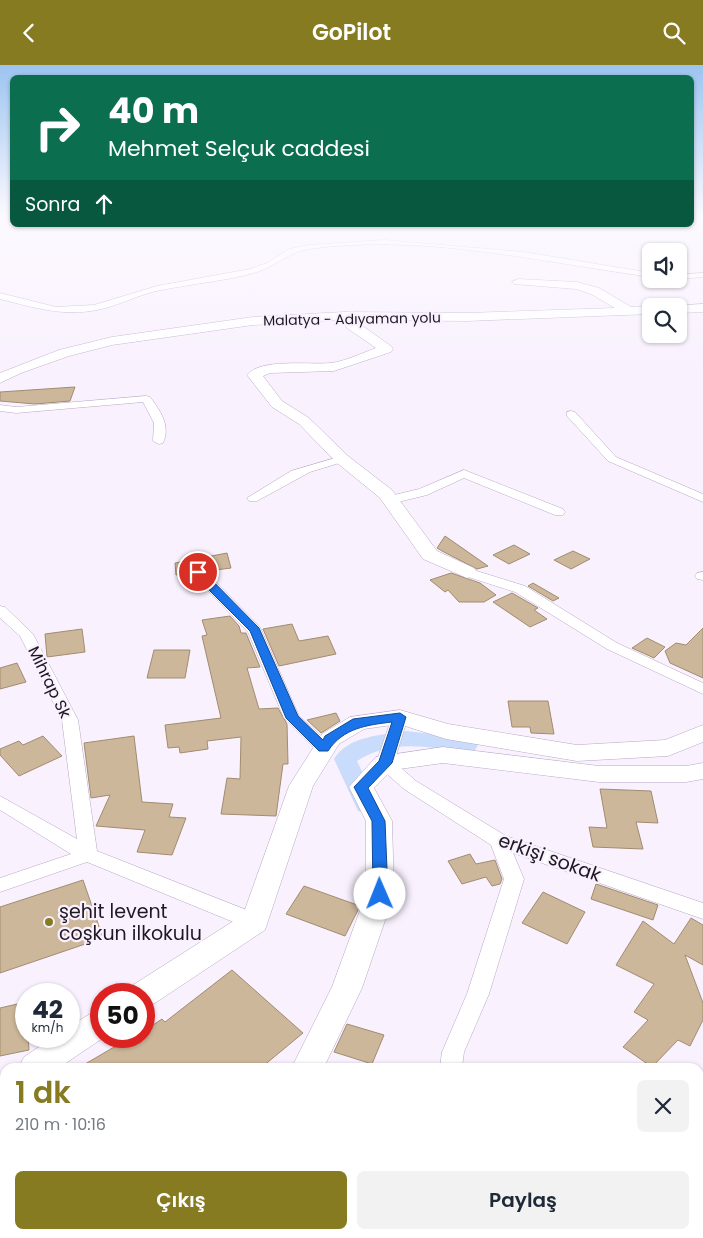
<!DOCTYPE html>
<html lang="tr">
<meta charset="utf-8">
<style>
body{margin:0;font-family:Poppins,sans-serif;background:#f2f2f3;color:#1f2937;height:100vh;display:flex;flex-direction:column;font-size:19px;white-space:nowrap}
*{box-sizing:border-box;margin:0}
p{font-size:16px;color:#747a83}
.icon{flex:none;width:28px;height:28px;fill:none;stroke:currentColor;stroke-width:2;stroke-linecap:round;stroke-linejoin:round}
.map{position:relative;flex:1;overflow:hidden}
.sheet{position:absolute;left:0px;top:998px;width:704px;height:176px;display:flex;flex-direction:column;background:#fff;border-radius:15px 15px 0 0;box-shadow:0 1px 4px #0004}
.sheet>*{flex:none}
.banner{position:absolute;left:10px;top:10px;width:684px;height:152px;border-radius:8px;box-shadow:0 1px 4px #0004;background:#0b6e4f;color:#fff;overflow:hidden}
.tools{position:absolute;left:642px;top:178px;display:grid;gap:10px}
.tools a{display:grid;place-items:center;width:45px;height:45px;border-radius:8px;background:#fff;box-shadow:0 1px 4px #0004;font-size:25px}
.speed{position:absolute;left:15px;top:918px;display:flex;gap:10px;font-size:25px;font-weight:700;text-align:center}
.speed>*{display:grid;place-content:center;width:65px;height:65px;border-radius:50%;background:#fff;box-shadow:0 1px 4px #0004;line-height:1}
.speed small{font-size:12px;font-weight:400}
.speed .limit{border:8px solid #d22;background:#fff;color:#111}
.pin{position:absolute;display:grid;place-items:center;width:42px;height:42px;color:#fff;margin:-21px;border:2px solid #fff;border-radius:50%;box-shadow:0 1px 5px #0007}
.me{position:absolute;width:55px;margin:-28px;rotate:359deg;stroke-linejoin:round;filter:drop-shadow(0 0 4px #0008)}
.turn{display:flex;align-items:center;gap:18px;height:105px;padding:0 15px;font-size:22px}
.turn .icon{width:65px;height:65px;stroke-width:2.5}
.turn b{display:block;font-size:35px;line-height:42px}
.then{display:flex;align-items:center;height:48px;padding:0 15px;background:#0003;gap:10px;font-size:19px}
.round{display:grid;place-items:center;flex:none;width:52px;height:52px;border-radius:8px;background:#f2f2f3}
.head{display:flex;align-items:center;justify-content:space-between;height:85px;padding:0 15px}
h1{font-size:30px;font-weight:600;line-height:38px;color:#877b21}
.button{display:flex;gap:10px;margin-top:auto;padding:10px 15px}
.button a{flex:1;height:58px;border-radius:8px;background:#877b21;color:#fff;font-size:20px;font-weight:600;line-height:58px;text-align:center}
.button a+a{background:#f2f2f3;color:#1f2937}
header{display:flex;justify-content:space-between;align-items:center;height:65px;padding:0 15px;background:#877b21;color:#fff;font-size:22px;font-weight:600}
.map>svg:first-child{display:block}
</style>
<header><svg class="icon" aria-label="back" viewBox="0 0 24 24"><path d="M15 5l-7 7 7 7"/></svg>GoPilot<svg class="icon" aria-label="search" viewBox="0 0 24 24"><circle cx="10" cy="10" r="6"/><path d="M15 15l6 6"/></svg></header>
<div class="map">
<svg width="703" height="1173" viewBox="0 0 703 1173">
<rect width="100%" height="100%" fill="#f9f1fe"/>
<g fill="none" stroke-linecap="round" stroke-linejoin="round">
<path fill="#cadcfc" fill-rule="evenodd" d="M406 666 467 673 475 675 478 680 475 685 467 687C427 683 394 673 357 696L378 740 374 746 366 748 358 746 334 694C348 671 382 670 406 666Z"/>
</g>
<path fill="#ccb79a" stroke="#a18c71" d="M75 322 70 336 35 339 0 336V327Z
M445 471 488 501 477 504 442 486 437 483Z
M514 480 530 489 509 499 493 490Z
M573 486 590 494 571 504 554 495Z
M227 488 231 503 208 506 198 501 190 505V508L176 510 175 498Z
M451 508 480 518 496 530 484 537H459L448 525 445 527 430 515Z
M533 518 559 533 553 536 528 521Z
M512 528 538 543 534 545 547 554 530 562 493 537Z
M230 551 239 561 241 568H246L260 602 247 603 259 644 278 643 287 659 288 699H283L276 751 221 749 227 713 240 714 241 672 207 676 208 684 180 688 179 682 168 683 165 660 221 653 202 571 207 570 202 555Z
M292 559 299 576 328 571 336 589 279 601 263 564Z
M703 563V613L670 598 665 586 676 578 686 580Z
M82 564 85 587 47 592 45 569Z
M647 573 665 582 654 593 632 583Z
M154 585H190L185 613H147Z
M17 598 26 617 0 624V603Z
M508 636H548L554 669 531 668 530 662H512Z
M336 648 340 656 321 668 307 655Z
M43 671 62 691 19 711 0 690V684L19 676 23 680Z
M134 671 142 737 173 739 169 752 186 753 172 790 137 787 145 765 96 761 110 730 91 733 84 678Z
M600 724 651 726 658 758 636 757 643 784 593 782 589 762 607 763Z
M470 789 476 799 495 795 502 814 500 819 492 821 486 812 462 819 448 796Z
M83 815 103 873 0 908V842Z
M596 819 658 840 653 855 591 834Z
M304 821 360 841 345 871 286 849Z
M543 827 585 847 567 879 522 858Z
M691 853 703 860V900L685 890 703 938V955L690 981 678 975 652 1002 623 982 648 955 634 947 654 919 616 900 643 856 674 879Z
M232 905 303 968 262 1002H80L133 971H144V966L162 954 165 957Z
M26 937 29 985 0 991V943Z
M347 959 384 970 372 999 334 987Z"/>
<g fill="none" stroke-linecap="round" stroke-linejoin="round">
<g stroke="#b9a7c5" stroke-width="1">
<path id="street" d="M384 175 524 187 651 208V212C540 197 422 168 309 184 289 187 274 202 254 208 224 216 192 219 161 225 139 229 119 241 97 245 63 252 32 242 0 234V228L56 242 94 240 157 221 250 204 267 198 289 184 309 180Z
M703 208V212L679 214H676H679V210Z
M146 331 150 332C160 345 171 361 163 378L159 379 153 376 154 358 143 337 16 348 0 346V340L16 342Z
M571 346 575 347 616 392 703 429V437L608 396 567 351V347Z
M342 391 348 394 346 396 310 407 257 436H249L247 433 291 406Z
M464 405 563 444 565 447 563 450H555L464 413 427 430 390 439 384 435 386 432 419 424Z
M198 503 203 504 260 562 299 651 330 679 332 683 330 687H318L284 653 248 567 193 510 191 507Z
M467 503 525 521 617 578 703 618V629L607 584 515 527 462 510 460 507Z
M703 507V515L697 514 695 511 697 508Z
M0 541 5 542 33 569 78 655 97 786 262 851 265 857 262 863 255 865 248 863 87 797 0 827V813L71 789 0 745V731L77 774 62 655 20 571 0 553Z
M400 647 406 648 408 652 394 697 416 716 506 771 703 838V854L513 788 524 814 489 929 464 987 462 1002H440L442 987 467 929 504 814 491 780 404 724 379 702 376 698 392 652 394 648Z
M445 1169H471V1173H445Z"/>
</g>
<g stroke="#b9a7c5" stroke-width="1">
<path id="secondary" d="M518 214 577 217 599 223 631 242 651 241V249L467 256 354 255 391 281 393 284 391 287 334 306 270 308 263 311 282 336 309 353 348 391 392 425 437 486 474 503 477 507 474 511 467 513 423 494 380 433 336 397 299 359 272 342 247 310C260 293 310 300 331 298 346 296 362 288 376 283L347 263 341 255 253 260 112 280 69 291 21 308 0 318V308L59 285 112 272 253 252 344 247 467 248 615 243 591 229 576 224 514 219 512 217Z
M703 239V247L679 248V241H675Z
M400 645 448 659 577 680 665 675 703 660V677L668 691 577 696 446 674 399 659 364 664 339 679 313 721 265 865 155 938 144 942V929H129L133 920 243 850 289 721 322 669 350 652Z
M443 682 599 701H686L703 698V714L686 717H599L443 698 392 705 374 723 392 756 394 829 362 923 324 1002H292L332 922 366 829V756L349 722 376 692Z
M101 945V971H106L60 1002H19L24 992 55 971H69V962L90 949Z
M5 1012V1045L0 1047V1014Z
M208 1169H245L244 1173H207Z"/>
</g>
<use href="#street" fill="#fff" fill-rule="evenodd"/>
<use href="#secondary" fill="#fff" fill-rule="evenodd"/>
</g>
<linearGradient id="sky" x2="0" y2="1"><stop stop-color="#9cc4f0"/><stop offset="0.48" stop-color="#fcf9ff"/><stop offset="1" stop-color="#fcf9ff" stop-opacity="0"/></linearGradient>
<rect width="703" height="316" fill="url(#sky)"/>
<path fill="#1a73e8" stroke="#114b97" d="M198 504 202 505 259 563 298 651 323 675 325 671 353 654 400 648 406 652 392 698 368 723 385 756 388 829 385 833H375L373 829 372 756 354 722 379 696 392 657C367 660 343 663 328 686H319L286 653 250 566 194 510V505Z"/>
<circle fill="#877b21" stroke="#f9f1fe" stroke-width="2" cx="49" cy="857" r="5"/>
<g text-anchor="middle" stroke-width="4.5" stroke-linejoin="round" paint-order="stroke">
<g font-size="14" fill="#1f1823" stroke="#f9f1fe">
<text transform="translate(352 254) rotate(-1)" y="5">Malatya - Adıyaman yolu</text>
</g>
<g font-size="16" fill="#1f1823" stroke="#f9f1fe">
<text transform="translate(50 617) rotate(64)" y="6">Mihrap Sk</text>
</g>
<g font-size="19" fill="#1f1823" stroke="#f9f1fe">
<text transform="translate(550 792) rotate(20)" y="7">erkişi sokak</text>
</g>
<g font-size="19" fill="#1f1823" stroke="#f9f1fe" text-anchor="start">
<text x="59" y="853">şehit levent<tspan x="59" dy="22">coşkun ilkokulu</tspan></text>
</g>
</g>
</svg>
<div class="tools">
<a><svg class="icon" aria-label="sound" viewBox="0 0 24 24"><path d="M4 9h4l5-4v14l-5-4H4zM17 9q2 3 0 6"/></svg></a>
<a><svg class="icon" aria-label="search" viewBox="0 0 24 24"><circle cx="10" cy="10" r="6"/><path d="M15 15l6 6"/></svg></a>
</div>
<div class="speed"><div>42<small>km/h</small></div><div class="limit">50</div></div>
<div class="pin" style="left:198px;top:507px;background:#d93025"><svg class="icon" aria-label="arrive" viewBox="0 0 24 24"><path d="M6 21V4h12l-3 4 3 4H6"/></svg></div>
<svg class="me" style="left:380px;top:829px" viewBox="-20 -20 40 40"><circle r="19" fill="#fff"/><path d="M0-13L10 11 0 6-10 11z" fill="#1a73e8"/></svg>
<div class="banner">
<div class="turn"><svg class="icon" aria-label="right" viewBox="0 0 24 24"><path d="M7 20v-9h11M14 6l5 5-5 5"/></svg><div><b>40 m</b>Mehmet Selçuk caddesi</div></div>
<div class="then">Sonra<svg class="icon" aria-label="ahead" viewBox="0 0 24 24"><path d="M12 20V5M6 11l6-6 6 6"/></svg></div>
</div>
<section class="sheet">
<div class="head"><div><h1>1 dk</h1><p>210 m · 10:16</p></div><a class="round"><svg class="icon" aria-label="close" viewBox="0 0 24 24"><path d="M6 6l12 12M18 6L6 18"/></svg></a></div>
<div class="button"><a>Çıkış</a><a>Paylaş</a></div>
</section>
</div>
